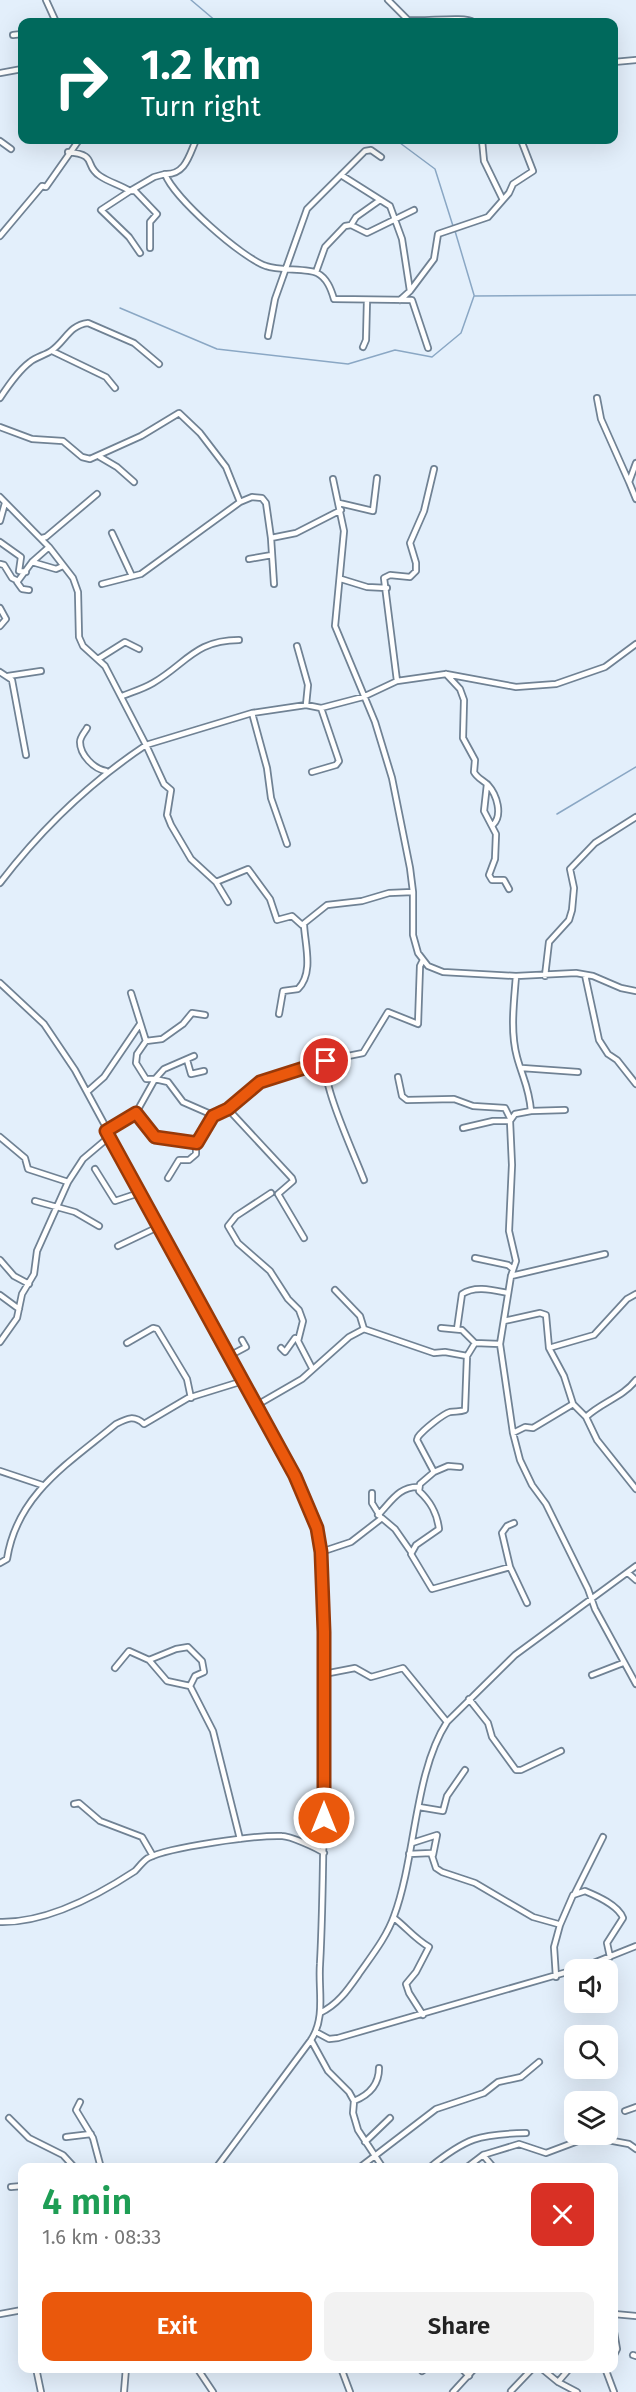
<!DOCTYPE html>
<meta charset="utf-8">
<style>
body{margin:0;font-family:"Fira Sans",sans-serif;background:#f2f2f2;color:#222;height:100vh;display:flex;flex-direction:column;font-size:22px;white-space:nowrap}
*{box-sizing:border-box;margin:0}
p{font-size:20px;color:#767676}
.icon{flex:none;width:33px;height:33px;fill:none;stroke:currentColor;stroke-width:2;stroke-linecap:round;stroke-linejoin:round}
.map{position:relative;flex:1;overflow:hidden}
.details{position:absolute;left:18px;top:2163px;width:600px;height:210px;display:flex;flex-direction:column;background:#fff;border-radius:12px;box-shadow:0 6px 24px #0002}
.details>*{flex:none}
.guide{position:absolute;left:18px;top:18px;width:600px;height:126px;border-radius:12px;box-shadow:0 6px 24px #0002;background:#00695c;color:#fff;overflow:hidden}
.buttons{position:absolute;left:564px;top:1959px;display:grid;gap:12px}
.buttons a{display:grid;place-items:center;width:54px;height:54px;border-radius:12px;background:#fff;box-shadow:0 6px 24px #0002;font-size:30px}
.pin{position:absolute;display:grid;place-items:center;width:51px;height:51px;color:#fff;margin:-26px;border:3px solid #fff;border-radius:50%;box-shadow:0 2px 6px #0007}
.me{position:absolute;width:66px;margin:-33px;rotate:0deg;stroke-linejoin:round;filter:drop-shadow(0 0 4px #0008)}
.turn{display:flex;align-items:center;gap:21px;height:126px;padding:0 24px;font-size:27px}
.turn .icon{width:78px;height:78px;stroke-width:2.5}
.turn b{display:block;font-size:42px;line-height:51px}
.round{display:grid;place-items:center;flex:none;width:63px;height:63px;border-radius:12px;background:#f2f2f2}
.summary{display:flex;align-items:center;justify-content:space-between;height:102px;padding:0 24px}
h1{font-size:36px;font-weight:600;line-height:45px;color:#1e9e55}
.button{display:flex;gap:12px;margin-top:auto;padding:12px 24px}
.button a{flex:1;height:69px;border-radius:12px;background:#ea580c;color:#fff;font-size:24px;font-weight:600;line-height:69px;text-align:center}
.button a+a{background:#f2f2f2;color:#222}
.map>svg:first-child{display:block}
</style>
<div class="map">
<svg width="636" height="2392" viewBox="0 0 636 2392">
<rect width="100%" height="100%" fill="#e3effb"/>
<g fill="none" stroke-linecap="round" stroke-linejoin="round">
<path stroke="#8aa7c4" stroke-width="1.5" d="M191 0 217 22
M396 140 435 169 453 226
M455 231 474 295
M120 308 217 349 348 364 395 350 432 357 461 333 474 296 636 295
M557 814 636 767"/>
<g stroke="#708294" stroke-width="8">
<path id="minor" d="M46 0 56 22
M388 0 408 20C424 22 465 16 473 22
M13 35 22 34
M614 62 636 60
M0 73 22 69
M482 140 484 161 502 198
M0 141 11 149
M68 152C99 155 83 165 100 176 109 182 120 185 130 191L154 177 165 174C174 198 242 258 266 266 279 271 308 268 317 273 327 278 331 289 334 299L412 300 428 348
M165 174C185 175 189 156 196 140
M341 175 390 206 402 239 410 291 400 300
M351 225 356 217 380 200
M0 236 42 186 46 187 79 140
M140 253 129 237 101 210 130 191H135L157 214 150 222V248
M316 272 325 247 345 226 351 225 367 233 414 210
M410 291 434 259 438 234 488 217 509 193 513 184 533 171 521 140
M268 336 275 299 307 209 365 151 371 150 381 157
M363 347 366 340 367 300
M52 351 106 377 115 388
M0 398C8 386 18 371 30 362 36 357 45 355 51 351 65 342 69 325 88 323L134 343 159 364
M597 398 601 419 629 482
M0 427 32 439 63 441 82 457 90 459 141 436 179 413 200 433 226 467 240 502
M100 457 117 467 134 482
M636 463 629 482 636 499
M333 479 344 531 335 626 375 722 392 778 410 868 413 892V935L418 953 428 966 443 972 516 976 576 973 593 976 621 988 636 991
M0 497 49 547 32 562 18 581 12 578 4 565 0 564
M339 503 373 511 377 478
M0 521 5 503
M112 533 132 576
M42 538 46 537 97 494
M271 538 274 584
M0 542 21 557 19 571 26 572
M49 547 73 578 78 592 79 637 83 646 105 666 146 745 252 713 306 705 321 708 363 697 397 681 446 674 516 687 556 684 605 667 636 644
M249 559 272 555
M32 562 56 569 63 566
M341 579 367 587 387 588
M17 582 22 589 29 590
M102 584 141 574 240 502 252 497 262 498 266 503 271 538 296 533 341 510
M0 608 6 619 0 626
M297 646 308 685 306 705
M98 659 125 642 139 649
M0 672 12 680 26 755
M446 674 460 689 464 700 463 738 475 760 474 772C477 778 483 780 488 785 497 795 503 815 493 825
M8 676 41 671
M397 681 384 578 390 575 410 577 416 571V563L410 543 424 511 434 469
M122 696C132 692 143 689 153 683 186 664 195 640 239 640
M252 713 267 768 271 798 287 844
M87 728C85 732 80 737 80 742 80 755 94 769 106 771
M312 772 336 765 339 761 321 708
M487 784 484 811 496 834 495 859 489 875 492 880H504L509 889
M216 882 228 902
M0 883C42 828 89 783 146 745L164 784 171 790 167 815 171 825 191 859 216 882 248 869 270 899 277 920 292 916 302 925 327 905 362 901 389 893 413 892
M585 975 599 1040 608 1054 617 1060 636 1084
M516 976C514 1002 510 1031 517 1057 523 1079 529 1087 531 1111L515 1114 510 1121 512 1165 509 1231 516 1261 511 1276 500 1344 513 1433 520 1460 532 1485 546 1504 588 1589 595 1609 636 1684
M545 976 549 942 569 920 572 910 574 888 570 869 595 843 636 817
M0 983 44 1024 75 1070 295 1476 317 1528 321 1552C326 1634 325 1717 324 1799 323 1854 323 1909 320 1964 318 1990 326 2017 311 2040L216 2168
M131 993 146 1041 137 1054 136 1063 146 1079H155L164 1069 194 1056
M279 1014 283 991 298 989C314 973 305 945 304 925
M146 1041 162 1039 183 1024 192 1013 205 1015
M187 1060 191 1074 204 1071
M326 1061C320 1081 355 1156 364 1180
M522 1068 578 1072
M398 1077 402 1096 407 1100 454 1099 473 1106 505 1108 510 1118
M87 1092 104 1077 140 1024
M228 1109 292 1178 293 1181 278 1194 304 1238
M531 1111 565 1110
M136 1113 155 1137 196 1143
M463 1128 493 1121H510
M106 1131 136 1113 155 1079 168 1082 183 1102 215 1116 260 1082 318 1062 363 1053 388 1012 418 1024 420 966 423 960
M0 1137 25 1158 28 1169 68 1182
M95 1169 115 1201 139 1193
M168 1178 179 1160H189L196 1154V1143L213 1116
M271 1193 236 1216 228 1226 238 1243 270 1271 288 1299 299 1310 303 1321 298 1341 312 1368
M35 1201 75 1212 99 1226
M118 1246 158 1227
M475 1258 508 1265 513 1269
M0 1260 14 1276 29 1284
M511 1276 605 1254
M335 1290 360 1316 364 1329
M0 1295 19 1309
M504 1321 540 1313 546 1315 549 1348 564 1376 573 1404 533 1428 525 1427 513 1433
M441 1328 462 1330 475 1343
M457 1329 462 1294C475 1285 493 1290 508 1293
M0 1342 17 1318 22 1294 34 1274 37 1251 68 1182 83 1159 109 1137
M127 1343 153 1328 157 1329 187 1379 191 1398
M281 1348 285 1352 295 1338 298 1339
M549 1348 594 1335 627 1299 636 1294
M229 1356 246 1347 242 1340
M467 1356 465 1410C460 1412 456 1411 450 1412 443 1414 423 1430 418 1437L417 1440 434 1472 420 1484 419 1491C431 1502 437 1513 439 1529L416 1545 411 1554 432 1589 510 1567 527 1603
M573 1404 586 1417 597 1440 636 1489
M257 1405 302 1379 349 1337 364 1329 434 1353 445 1352 467 1356 475 1343 500 1344
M586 1417C602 1402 623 1397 636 1380
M0 1471 42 1485
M434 1472 448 1466 460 1467
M372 1493V1503L380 1516
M378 1515C391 1502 399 1486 419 1487
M321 1552 351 1542 382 1518 395 1529 411 1552
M0 1563 7 1559C17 1494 69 1463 116 1424 128 1418 134 1415 144 1424L188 1398 243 1381
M510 1567 502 1533 507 1526 514 1523
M628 1573 636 1580
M149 1660 167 1681 190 1686
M115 1668 129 1651 149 1660 176 1649 188 1647 202 1661 204 1672 195 1676 190 1686 213 1731 240 1839
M324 1674 355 1668 371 1677 403 1668 447 1722
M592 1675 623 1663
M469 1699 488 1723 492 1737 516 1770H521L561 1751
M74 1804 79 1803 100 1821 142 1837 153 1856
M419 1807 443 1811 447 1796 465 1770
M412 1843 437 1835 433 1855
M409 1854 431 1853 436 1868 442 1872 475 1883 533 1917 558 1924 560 1925 573 1895 585 1891C597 1896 618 1905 623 1918L607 1943 610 1957
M575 1893 603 1837
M394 1918C407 1928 414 1938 429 1947L416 1972 406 1984 409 1993 423 2015
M0 1922C46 1923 97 1896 135 1871 139 1867 143 1861 148 1858 169 1847 257 1835 282 1836 290 1836 317 1848 324 1853
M576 1970 636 1946
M556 1977 554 1947 560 1925
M320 2013C339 2004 349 1988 361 1971 373 1954 387 1936 394 1916 416 1857 414 1773 447 1722L515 1655 636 1566
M316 2032 329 2039 338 2038 574 1970
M311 2040 328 2071 349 2092 354 2101 353 2113 358 2130 383 2168
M354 2101C369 2095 379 2085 379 2068
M80 2102 76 2110 93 2138 101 2168
M625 2111 636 2107
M9 2118 29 2138 63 2155 75 2168
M66 2137 91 2134
M365 2142 390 2118
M483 2155 494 2168
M359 2168 436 2109 484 2093 498 2082 521 2077 539 2062
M429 2168C466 2138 479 2134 526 2133
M466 2168 483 2155 519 2144 546 2153 578 2141 597 2138 629 2144 636 2149
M11 2187 22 2186
M0 2314 22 2310
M614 2314 636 2316
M614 2332 617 2349 614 2355
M633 2355 636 2356
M36 2368 41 2392
M197 2368 213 2392
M341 2368 350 2392
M461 2368 469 2376
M541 2368 558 2382 577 2392
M605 2368 614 2392
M422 2371 426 2368
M558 2382 570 2368
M511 2391 533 2368
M124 2392 126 2368
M453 2392 475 2368"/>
</g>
<use href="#minor" stroke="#fff" stroke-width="4.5"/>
</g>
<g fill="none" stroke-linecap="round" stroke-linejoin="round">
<g stroke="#983908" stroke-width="15">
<path id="route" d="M324 1818V1632L321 1552 317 1528 295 1476 106 1131 136 1113 155 1137 197 1143 213 1116 228 1109 260 1082 326 1061"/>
</g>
<use href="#route" stroke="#ea580c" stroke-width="10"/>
</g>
</svg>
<div class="buttons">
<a><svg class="icon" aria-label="sound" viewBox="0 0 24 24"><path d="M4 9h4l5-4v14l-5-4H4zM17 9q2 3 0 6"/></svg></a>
<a><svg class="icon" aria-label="search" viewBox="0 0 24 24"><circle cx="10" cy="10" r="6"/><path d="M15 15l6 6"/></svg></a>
<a><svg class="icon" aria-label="layers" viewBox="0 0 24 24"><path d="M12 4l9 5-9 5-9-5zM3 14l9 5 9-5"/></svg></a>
</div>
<div class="pin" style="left:326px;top:1061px;background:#d93025"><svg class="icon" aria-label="arrive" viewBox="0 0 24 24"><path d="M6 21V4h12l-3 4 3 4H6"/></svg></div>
<svg class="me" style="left:324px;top:1818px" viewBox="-20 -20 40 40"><circle r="17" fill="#ea580c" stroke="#fff" stroke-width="3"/><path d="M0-11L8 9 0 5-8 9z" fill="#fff"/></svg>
<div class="guide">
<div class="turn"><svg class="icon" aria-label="right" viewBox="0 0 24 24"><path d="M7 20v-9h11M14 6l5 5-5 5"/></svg><div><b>1.2 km</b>Turn right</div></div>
</div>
<section class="details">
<div class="summary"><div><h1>4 min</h1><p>1.6 km · 08:33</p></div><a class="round" style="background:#d93025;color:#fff"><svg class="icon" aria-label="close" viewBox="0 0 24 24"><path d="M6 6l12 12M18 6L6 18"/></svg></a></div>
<div class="button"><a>Exit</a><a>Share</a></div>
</section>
</div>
